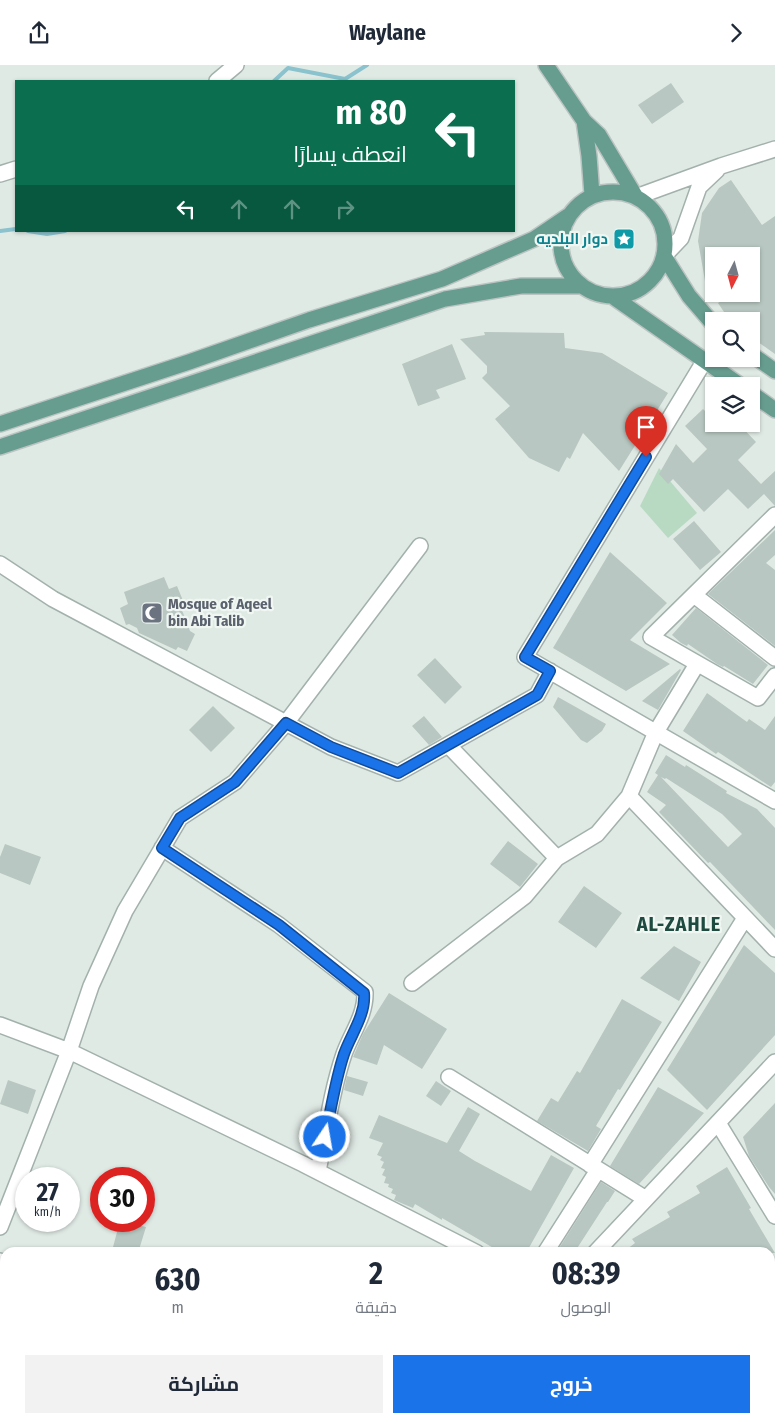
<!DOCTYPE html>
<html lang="ar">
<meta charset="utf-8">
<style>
body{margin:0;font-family:"Fira Sans Condensed",Cairo,sans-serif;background:#f2f2f3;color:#1f2937;direction:rtl;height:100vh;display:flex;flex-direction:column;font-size:19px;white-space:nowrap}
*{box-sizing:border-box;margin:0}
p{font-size:16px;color:#747a83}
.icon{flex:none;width:28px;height:28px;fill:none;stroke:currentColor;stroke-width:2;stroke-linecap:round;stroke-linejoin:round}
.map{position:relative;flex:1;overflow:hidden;direction:ltr}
.panel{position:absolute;left:0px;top:1182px;width:775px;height:176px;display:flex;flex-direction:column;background:#fff;border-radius:15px 15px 0 0;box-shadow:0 1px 4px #0004;direction:rtl}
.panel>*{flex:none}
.top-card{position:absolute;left:15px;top:15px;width:500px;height:152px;border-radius:0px;box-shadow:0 1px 4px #0004;direction:rtl;background:#0b6e4f;color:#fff;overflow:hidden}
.needle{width:32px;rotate:186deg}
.fabs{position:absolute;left:705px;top:182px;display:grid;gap:10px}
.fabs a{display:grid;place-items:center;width:55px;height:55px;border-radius:0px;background:#fff;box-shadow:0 1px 4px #0004;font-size:25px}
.speed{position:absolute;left:15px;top:1102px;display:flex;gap:10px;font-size:25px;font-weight:700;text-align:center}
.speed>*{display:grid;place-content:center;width:65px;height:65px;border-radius:50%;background:#fff;box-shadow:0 1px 4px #0004;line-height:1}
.speed small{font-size:12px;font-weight:400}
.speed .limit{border:8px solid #d22;background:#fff;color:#111}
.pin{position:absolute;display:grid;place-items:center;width:42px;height:42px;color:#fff;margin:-51px -21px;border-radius:50% 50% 50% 0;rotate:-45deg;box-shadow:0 0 5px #0007}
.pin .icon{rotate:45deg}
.me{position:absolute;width:55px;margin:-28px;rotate:12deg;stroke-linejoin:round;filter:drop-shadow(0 0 4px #0008)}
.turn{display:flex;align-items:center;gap:18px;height:105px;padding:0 25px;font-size:22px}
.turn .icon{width:65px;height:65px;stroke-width:2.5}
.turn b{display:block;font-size:35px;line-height:42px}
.lanes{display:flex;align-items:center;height:48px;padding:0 25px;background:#0003;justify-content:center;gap:25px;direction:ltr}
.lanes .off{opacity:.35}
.eta{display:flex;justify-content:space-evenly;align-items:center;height:85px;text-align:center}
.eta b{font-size:30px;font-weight:700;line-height:35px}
.primary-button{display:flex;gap:10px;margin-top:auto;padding:10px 25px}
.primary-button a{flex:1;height:58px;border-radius:0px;background:#1a73e8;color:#fff;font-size:20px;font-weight:700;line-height:58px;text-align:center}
.primary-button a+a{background:#f2f2f3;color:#1f2937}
header{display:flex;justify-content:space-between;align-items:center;height:65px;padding:0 25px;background:#fff;font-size:22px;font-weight:700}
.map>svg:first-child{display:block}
</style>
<header><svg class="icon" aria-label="forward" viewBox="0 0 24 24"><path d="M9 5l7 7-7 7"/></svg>Waylane<svg class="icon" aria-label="share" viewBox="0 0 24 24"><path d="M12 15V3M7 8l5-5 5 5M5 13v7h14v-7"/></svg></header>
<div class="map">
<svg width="775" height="1358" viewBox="0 0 775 1358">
<rect width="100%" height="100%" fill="#e0eae5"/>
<path fill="#b9dac2" d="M659 403 697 448 668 473 640 441Z"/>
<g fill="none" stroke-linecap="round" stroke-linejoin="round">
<path stroke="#8ac2cd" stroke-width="4" d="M274 16 288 3 345 14 367 0
M0 166 16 164
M28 166 47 169 65 166"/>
</g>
<path fill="#b8c7c1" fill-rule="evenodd" d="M671 18 684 37 652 59 638 40Z
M731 115 762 160 775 151V289L751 272V256H730L718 238 732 229H751V191H714V233H708L698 176 702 148 719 123Z
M484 267 564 268 565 283 602 288 668 328 619 406 583 368 570 394 567 392 559 407 529 393 495 354 510 341 482 313 487 308V301L460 274 485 270Z
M452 279 466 314 436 325 440 333 418 341 402 299Z
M714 337V359H739L756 377 738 395 761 419 775 406V441L764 429 748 444 728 424 704 447 673 414 668 419 659 409 676 379 693 398 707 384 685 361 703 344 705 346Z
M694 456 721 487 700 505 673 474Z
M775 465V490L766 498 775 505V581L708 529Z
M610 487 667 538 630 575 670 599 626 626 553 583Z
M164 512 169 524 177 521 184 538 180 540 190 566 195 569 187 586 178 582 176 585 139 568 137 563 129 559 126 560 120 543 128 539 124 527Z
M696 543 768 600 753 619 724 601 723 602 717 599 688 579 687 581 681 578 672 570Z
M435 593 462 622 445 639 417 610Z
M680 604 681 605 658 645 642 636Z
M707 628 747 657 749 654 765 665 775 651V717L771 722 718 687 716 689 683 666Z
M558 632 606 659 602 666 587 678 581 675 553 642Z
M213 641 235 663 211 687 189 665Z
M424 651 442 672 429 680 412 661Z
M666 690 685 702 686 700 727 726 726 728 757 744 775 763V865L710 797 708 798 659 747 666 740 647 727 658 710 655 708ZM661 712 665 714 666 713 722 749 742 769 728 782Z
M508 776 538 799 520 822 490 799Z
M5 779 41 792 30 820 0 808V792Z
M584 821 622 848 596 883 558 857Z
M744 880 775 908V970L707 1045 667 1005Z
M674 881 701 897 679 936 640 913Z
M389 928 447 964 422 1004 384 980 377 1000 353 992 363 969Z
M622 934 662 957 620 1025 618 1024 596 1061 601 1064 588 1086 537 1056 551 1033 558 1037 577 1006 580 1008Z
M347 1011 368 1017 363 1031 344 1025Z
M8 1015 36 1025 28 1049 0 1039Z
M436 1016 451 1026 441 1041 426 1031Z
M658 1022 704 1048 639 1119 610 1101Z
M775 1038V1129L769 1122 749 1091 743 1072Z
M468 1042 480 1049 459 1086 475 1096 531 1126 551 1090 574 1103 526 1188H502L442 1153V1155L415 1139 413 1143 394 1135 396 1130 391 1128 393 1124 388 1122 389 1119 384 1118 386 1112 382 1110 385 1104 381 1103 384 1097 380 1095 382 1092 377 1090 383 1078 369 1073 379 1050 447 1078Z
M727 1102 751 1143 749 1144 775 1188H622L635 1178 632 1174 670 1152 667 1147 700 1128 696 1121Z
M601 1117 615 1126 608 1137H607L574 1188H556Z
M120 1156 146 1162 138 1188H131L113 1182Z"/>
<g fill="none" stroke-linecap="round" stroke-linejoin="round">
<g stroke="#a3b1ac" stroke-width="18">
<path id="minor" d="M217 16 236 0
M0 109 16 104
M636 132 721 101 775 84
M664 191 681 173 699 122 717 105
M705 295 525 592 775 736
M775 450 651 572 758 633 775 611
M0 499 53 534 331 682 398 708 537 630 550 606
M694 530 775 593
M448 680 557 793
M629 731 775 884
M162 783 279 860 365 927C366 950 351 969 344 989 331 1027 326 1068 318 1106
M412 918 525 831 557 793 597 769 629 731 656 667 697 599
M0 960 69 986 303 1099 477 1188
M449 1012 646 1134
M718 1058 775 1151
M590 1100 745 853
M0 1162 69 986 91 921 125 846 180 753 235 717 286 658 420 481
M545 1188 598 1105
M595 1188 775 997
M0 1196 5 1198
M770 1258 775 1255
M770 1317 775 1319
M237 1358 238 1354
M484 1358 485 1354
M600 1358 601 1354
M752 1358 753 1354"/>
</g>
<g stroke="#bcc4c2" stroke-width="18">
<path id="major" d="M546 0 584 56 599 70 636 132
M584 56 589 91 592 130
M561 179a52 52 0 1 1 104 0a52 52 0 1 1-104 0Z
M664 191 689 231 714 260
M612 231 741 321
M751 289 775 306
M751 328 775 345
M0 359 189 297 309 255 442 214 534 174 568 151
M0 382 445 234 521 221H582"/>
</g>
<use href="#minor" stroke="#fff" stroke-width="15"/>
<use href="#major" stroke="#669d8f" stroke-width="15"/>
</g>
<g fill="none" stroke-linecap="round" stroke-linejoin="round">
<g stroke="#114b97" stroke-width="12">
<path id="route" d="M325 1072C331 1045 335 1016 344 989 351 969 366 950 364 928L279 860 162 783 180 753 235 717 286 658 331 682 398 708 537 630 550 606 525 592 646 392"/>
</g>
<use href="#route" stroke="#1a73e8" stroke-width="9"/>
</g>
<defs>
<g id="sight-square" transform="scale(1.125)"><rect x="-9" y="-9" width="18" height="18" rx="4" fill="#0f9aa8" stroke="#f0f7f3"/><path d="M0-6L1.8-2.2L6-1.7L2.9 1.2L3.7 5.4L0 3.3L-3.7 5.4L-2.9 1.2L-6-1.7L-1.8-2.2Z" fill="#fff"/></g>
<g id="mosque-square" transform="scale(1.125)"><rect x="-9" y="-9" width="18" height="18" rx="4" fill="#6b7280" stroke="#f0f7f3"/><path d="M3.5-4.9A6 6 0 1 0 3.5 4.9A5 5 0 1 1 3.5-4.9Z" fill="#fff"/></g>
</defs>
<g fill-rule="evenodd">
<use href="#sight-square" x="624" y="174"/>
<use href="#mosque-square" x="152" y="548"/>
</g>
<g text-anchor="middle" stroke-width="4.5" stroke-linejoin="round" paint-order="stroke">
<g font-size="15" font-weight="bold" fill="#0d838f" stroke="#f0f7f3" text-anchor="end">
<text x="608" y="179">دوار البلديه</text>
</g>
<g font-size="15" font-weight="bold" fill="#5b616d" stroke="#f0f7f3" text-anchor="start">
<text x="168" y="544">Mosque of Aqeel<tspan x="168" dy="17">bin Abi Talib</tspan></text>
</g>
<g font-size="20" font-weight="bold" letter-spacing="1" fill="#1f4a3f" stroke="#f0f7f3">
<text x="679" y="866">AL-ZAHLE</text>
</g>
</g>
</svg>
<div class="fabs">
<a><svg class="needle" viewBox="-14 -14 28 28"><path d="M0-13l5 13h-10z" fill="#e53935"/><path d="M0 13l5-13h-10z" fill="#747a83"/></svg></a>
<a><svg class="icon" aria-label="search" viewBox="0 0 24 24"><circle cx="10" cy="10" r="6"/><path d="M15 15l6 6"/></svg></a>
<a><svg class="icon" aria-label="layers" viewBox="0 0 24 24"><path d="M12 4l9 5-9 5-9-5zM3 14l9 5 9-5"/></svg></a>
</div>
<div class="speed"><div>27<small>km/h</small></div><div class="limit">30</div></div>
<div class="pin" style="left:646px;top:392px;background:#d93025"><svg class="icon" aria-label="arrive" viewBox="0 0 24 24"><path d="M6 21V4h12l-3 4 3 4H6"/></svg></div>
<svg class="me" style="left:325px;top:1072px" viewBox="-20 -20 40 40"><circle r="17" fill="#1a73e8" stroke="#fff" stroke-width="3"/><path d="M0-11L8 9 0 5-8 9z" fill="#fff"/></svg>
<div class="top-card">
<div class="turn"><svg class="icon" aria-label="left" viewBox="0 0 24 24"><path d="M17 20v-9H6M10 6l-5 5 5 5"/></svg><div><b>80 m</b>انعطف يسارًا</div></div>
<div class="lanes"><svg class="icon" aria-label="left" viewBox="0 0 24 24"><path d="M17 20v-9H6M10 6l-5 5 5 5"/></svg><svg class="icon off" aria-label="ahead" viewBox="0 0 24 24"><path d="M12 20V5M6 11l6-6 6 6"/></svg><svg class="icon off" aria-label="ahead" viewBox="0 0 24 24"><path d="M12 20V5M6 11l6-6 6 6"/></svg><svg class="icon off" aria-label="right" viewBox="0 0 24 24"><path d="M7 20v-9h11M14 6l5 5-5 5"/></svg></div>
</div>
<section class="panel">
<div class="eta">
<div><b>08:39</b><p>الوصول</p></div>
<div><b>2</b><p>دقيقة</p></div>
<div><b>630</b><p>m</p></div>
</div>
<div class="primary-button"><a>خروج</a><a>مشاركة</a></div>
</section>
</div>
